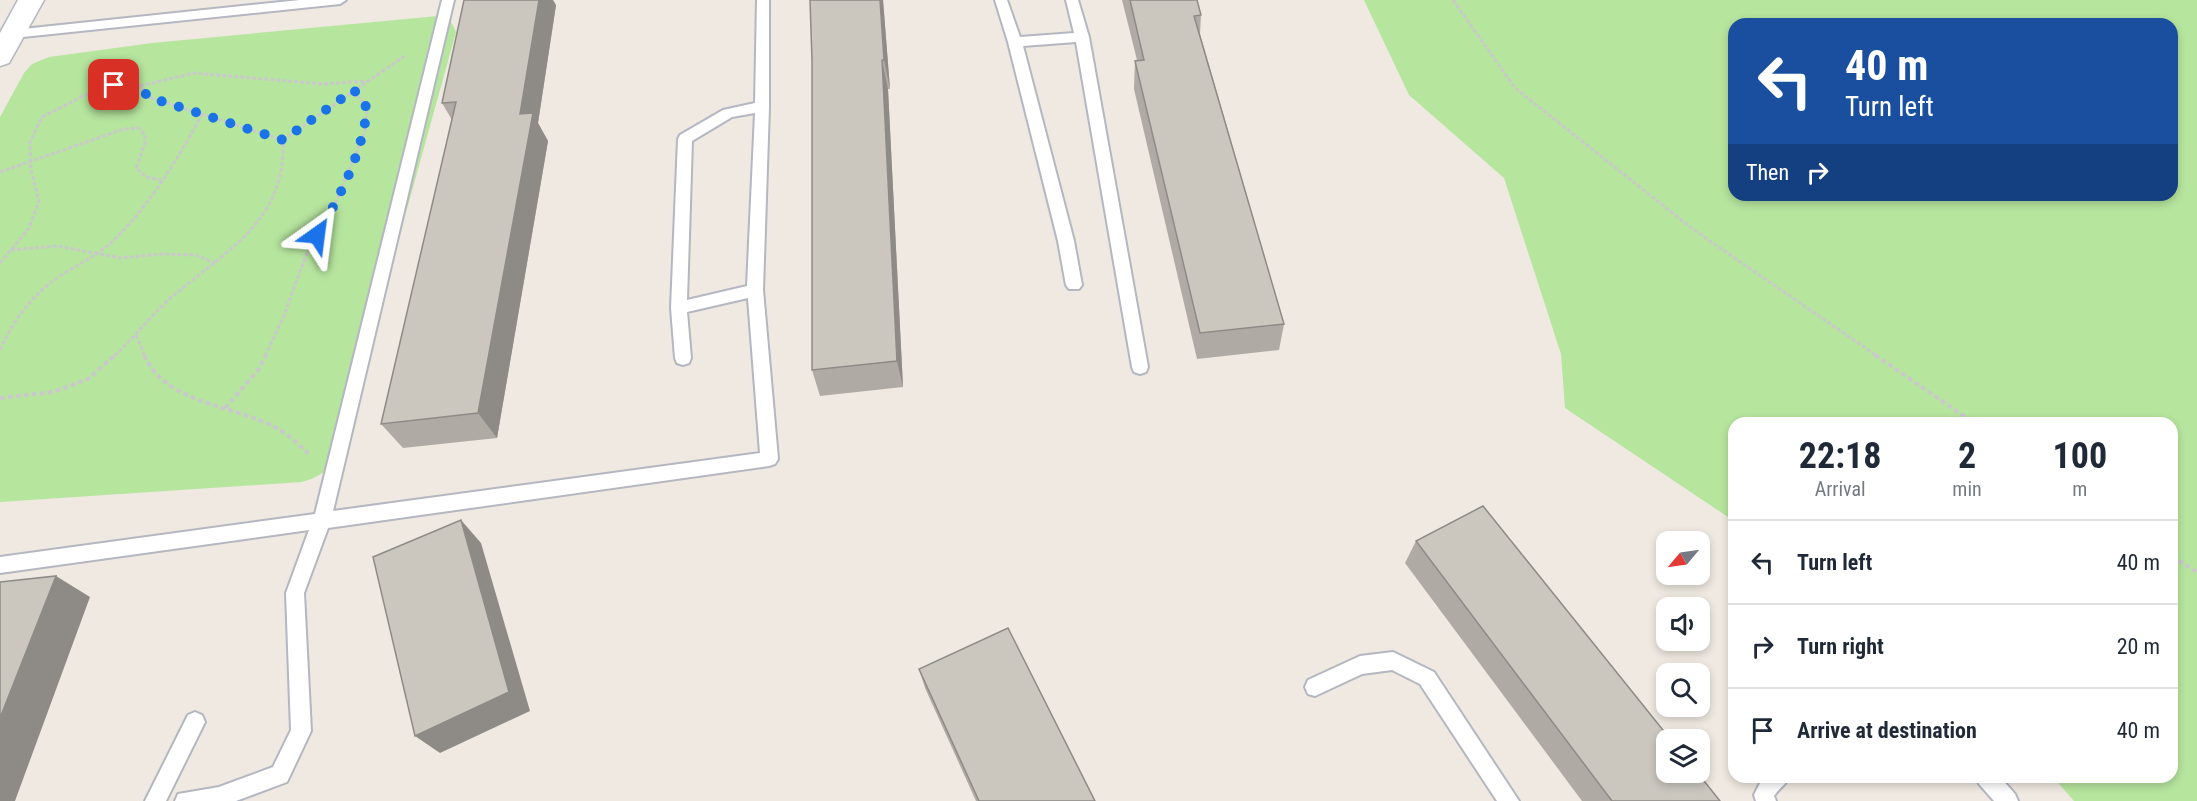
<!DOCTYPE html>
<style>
body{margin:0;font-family:"Roboto Condensed",sans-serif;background:#f2f2f3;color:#1f2937;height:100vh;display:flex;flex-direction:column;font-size:22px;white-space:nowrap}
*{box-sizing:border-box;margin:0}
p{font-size:20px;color:#747a83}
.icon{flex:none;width:33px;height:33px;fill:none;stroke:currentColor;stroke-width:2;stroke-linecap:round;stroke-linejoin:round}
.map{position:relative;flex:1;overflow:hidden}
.panel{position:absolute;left:1728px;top:417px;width:450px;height:366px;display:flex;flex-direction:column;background:#fff;border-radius:18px;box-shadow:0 3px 9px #0003}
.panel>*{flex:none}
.banner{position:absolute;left:1728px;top:18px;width:450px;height:183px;border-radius:18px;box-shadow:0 3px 9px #0003;background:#1a4fa0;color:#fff;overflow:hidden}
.needle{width:39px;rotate:241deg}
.fabs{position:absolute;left:1656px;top:531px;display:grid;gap:12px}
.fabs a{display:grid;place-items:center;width:54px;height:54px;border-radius:12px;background:#fff;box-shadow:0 3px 9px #0003;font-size:30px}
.pin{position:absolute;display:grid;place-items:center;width:51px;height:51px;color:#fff;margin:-26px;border-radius:12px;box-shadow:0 3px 9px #0006}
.me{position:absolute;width:66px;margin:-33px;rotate:31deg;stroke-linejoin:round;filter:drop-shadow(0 0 4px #0008)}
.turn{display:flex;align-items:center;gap:21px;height:126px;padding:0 18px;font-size:27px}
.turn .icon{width:78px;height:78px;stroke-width:2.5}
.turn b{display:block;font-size:42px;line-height:51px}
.then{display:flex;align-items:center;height:57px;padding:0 18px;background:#0003;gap:12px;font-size:22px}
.eta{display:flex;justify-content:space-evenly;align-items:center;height:102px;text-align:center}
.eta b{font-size:36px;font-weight:700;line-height:42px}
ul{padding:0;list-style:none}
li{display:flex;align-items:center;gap:18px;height:84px;padding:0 18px;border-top:2px solid #e0e1e3}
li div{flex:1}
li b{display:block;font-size:22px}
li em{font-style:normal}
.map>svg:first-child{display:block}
</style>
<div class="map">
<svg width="2197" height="801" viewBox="0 0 2197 801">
<rect width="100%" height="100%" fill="#efe9e1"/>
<path fill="#b6e59e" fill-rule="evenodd" d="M1364 0H2197V801H2074L2053 777H2172V423H1734V521L1565 408 1561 354 1504 178 1409 95ZM1734 24H2172V195H1734Z
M438 16C449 18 452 22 456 32L338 458C328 471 317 478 302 482L0 502V117L24 73 32 64 49 57 152 43Z"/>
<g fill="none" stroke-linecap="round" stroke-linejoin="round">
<g stroke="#b4b7c1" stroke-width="4">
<path id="service" d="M300 0H346L340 4 13 38 6 34 13 30Z
M442 0H454L333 511 760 453 748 298 687 312 691 358 689 363 683 365 677 363 675 358 671 308 678 139 680 135 723 110 755 103 757 0H769V107L763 290 778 459 775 464 769 466 328 528 304 593 311 731 287 782 236 801H175L178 794 219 787 273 767 291 730 286 593 309 530 0 573V557L315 514ZM755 113 747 286 687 300 692 141 732 117Z
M995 0H1007L1020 37 1074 33 1066 0H1078L1089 37 1148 367 1146 372 1140 374 1134 372 1132 367 1076 42 1023 46 1074 241 1082 285 1079 289H1069L1066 285 1058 241 1008 42Z
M1393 652 1434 672 1519 801H1497L1420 684 1392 670 1362 674 1315 696 1308 694 1305 687 1308 680 1360 656Z
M195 712 202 715 205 722 166 801H145L188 715Z
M1763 777H1789C1786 785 1779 788 1774 796L1776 801H1756L1754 795Z
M1976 777H2000L2015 794 2018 801H1994L1979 784Z"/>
</g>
<g stroke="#b4b7c1" stroke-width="3">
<path id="tertiary" d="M18 0H44L9 63 0 66V33Z"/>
</g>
<path stroke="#c9c9c9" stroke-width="3" stroke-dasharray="4 2" stroke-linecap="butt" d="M1453 0 1515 88 1694 230 1877 356
M140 86 194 73 324 84 367 81
M283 140 406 55
M0 172 124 129 139 128 145 135V143L136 168 146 177 161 180
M11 250 57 246 121 258 161 254 196 255 215 263
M0 263 29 228 39 201 31 170 30 142 42 117 81 97 114 85 140 86 148 97 283 140C286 218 232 247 179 291 155 310 136 336 114 356
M136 335 145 356
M0 350C14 319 34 292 63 274 81 263 97 255 113 241 150 205 178 159 202 114
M265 356 283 318 308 250 335 204 365 131 367 108 354 91"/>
<path stroke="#c9c9c9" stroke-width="4" stroke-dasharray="5 3" stroke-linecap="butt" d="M144 355C167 406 236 404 280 430 290 436 300 446 309 454
M1875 355 1974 423
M0 398 53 392 88 379 115 355
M225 408 259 369 266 355
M2172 556 2197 572"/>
<use href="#service" fill="#fff" fill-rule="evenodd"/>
<use href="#tertiary" fill="#fff" fill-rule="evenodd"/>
</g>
<path fill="#afaba4" d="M810 0H883L890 89H888L903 387 820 396 812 370V60Z
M1122 0H1197L1201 15 1200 34 1284 324 1279 350 1197 359 1134 89 1135 61 1137 60Z
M556 5 538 123 548 141 497 438 403 448 381 424 452 120 442 103Z
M1416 541 1720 801H1582L1405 563Z
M919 669 1095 801H976L925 688Z"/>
<path fill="#8e8b86" d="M539 0H553L556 5 538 123 548 141 497 438 478 413 520 114Z
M880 0H883L890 89 884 60Z
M882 60 888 89 903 387 897 361Z
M461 520 481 543 530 711 440 753 415 736Z
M56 576 90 597 15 801H0V718Z"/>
<path fill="#cbc7bf" stroke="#8e8b86" stroke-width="1.5" d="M464 0H539L520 114 533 113 478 413 381 424 456 102 442 103Z
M810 0H880L884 60H882L897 361 812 370V60Z
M1130 0H1197L1201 15 1194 16 1284 324 1200 333 1135 61 1144 60Z
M1483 506 1671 740H1666V772H1697L1720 801H1612L1416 541Z
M461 520 509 692 415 736 373 557Z
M56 576 0 718V582Z
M1008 628 1095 801H979L919 669Z"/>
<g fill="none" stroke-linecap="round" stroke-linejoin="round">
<path stroke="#1a73e8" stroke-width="10" stroke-dasharray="0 18" d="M114 85 140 86 148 97 283 140 354 90 367 108C363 152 340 197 317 235"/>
</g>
</svg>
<div class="fabs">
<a><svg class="needle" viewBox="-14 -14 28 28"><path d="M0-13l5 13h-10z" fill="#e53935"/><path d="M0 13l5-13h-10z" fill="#747a83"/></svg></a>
<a><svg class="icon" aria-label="sound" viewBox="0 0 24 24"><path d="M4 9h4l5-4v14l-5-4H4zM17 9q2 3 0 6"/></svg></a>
<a><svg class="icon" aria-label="search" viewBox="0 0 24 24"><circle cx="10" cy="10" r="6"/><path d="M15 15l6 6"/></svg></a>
<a><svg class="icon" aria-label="layers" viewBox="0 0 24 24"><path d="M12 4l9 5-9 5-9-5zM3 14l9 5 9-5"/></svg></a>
</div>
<div class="pin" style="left:114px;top:85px;background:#d93025"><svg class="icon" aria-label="arrive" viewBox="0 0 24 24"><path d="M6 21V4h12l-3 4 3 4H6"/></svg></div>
<svg class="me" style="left:317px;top:235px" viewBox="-20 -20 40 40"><path d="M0-17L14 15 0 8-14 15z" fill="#1a73e8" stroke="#fff" stroke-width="4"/></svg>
<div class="banner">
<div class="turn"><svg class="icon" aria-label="left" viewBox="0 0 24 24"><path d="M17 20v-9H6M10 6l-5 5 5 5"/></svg><div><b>40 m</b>Turn left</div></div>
<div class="then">Then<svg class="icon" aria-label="right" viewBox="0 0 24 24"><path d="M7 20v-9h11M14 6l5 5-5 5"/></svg></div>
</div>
<section class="panel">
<div class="eta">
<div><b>22:18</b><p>Arrival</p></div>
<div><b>2</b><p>min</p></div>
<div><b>100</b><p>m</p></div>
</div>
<ul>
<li><svg class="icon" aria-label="left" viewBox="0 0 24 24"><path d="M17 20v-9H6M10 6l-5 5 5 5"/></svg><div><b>Turn left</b></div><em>40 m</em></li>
<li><svg class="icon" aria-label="right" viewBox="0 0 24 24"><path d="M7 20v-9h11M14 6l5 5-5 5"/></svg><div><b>Turn right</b></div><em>20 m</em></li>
<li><svg class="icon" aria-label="arrive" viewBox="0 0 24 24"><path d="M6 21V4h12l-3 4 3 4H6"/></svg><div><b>Arrive at destination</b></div><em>40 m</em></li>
</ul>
</section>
</div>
